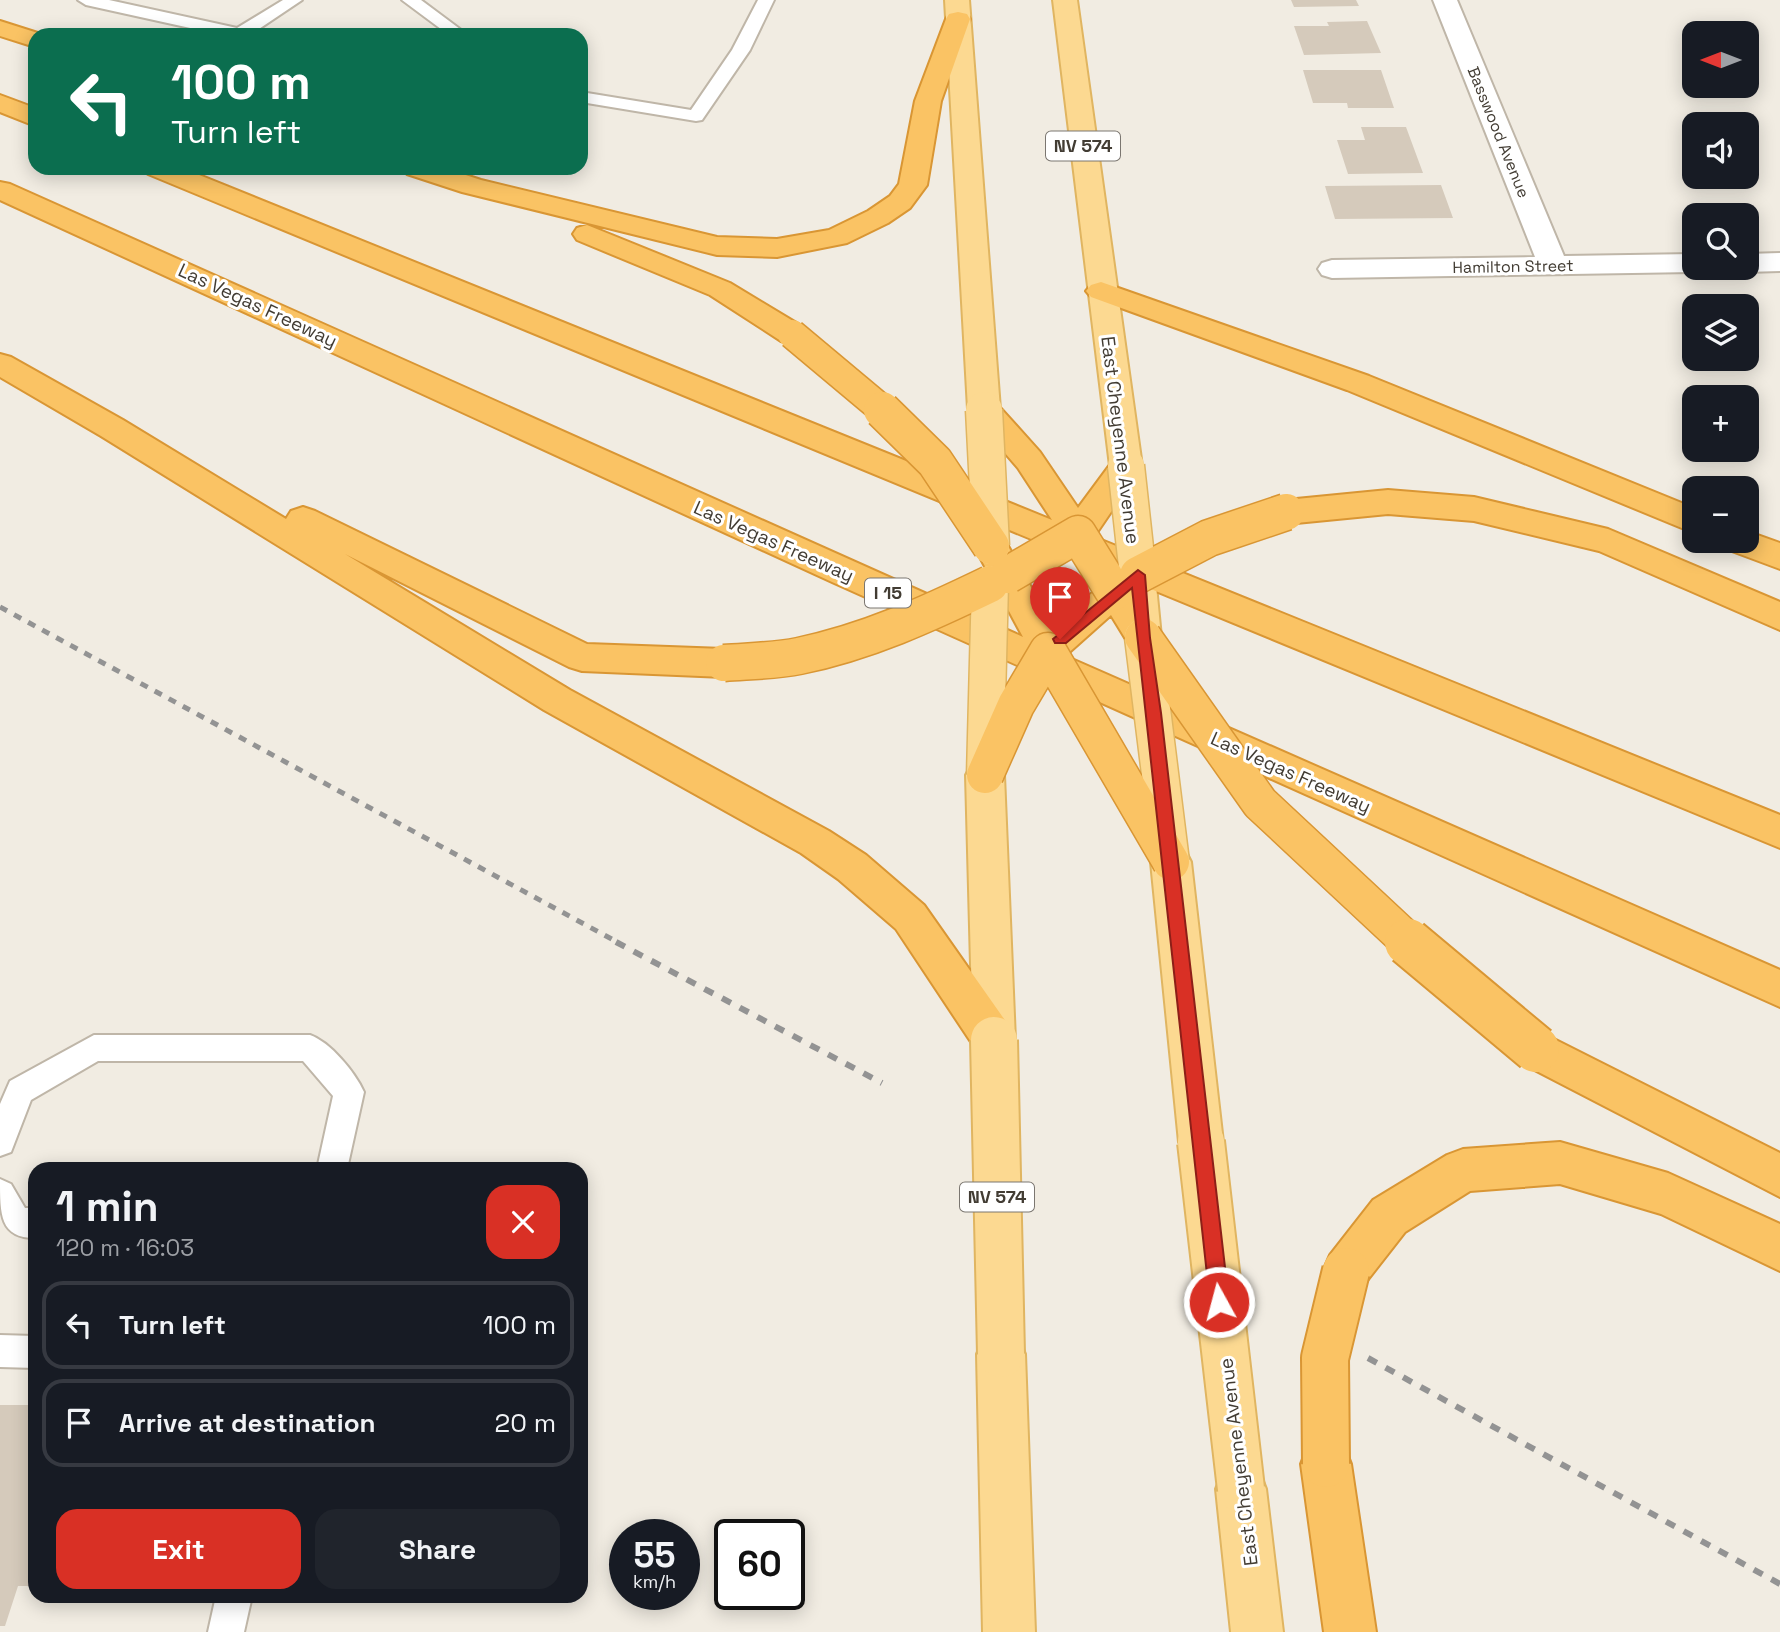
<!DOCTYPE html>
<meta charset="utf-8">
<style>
body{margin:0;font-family:"Space Grotesk",sans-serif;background:#20242c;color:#f1f3f6;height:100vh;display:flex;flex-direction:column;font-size:26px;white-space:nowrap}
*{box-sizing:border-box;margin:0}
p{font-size:23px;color:#9ea1a6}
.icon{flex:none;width:38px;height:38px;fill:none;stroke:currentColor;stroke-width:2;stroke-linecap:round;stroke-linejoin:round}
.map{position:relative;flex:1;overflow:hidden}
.panel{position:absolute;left:28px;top:1162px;width:560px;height:441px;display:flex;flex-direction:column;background:#171b24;border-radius:21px;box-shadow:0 4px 18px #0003}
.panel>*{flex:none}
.hud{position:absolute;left:28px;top:28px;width:560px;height:147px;border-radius:21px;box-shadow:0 4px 18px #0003;background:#0b6e4f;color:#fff;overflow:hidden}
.needle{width:46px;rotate:270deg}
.fabs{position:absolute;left:1682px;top:21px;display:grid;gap:14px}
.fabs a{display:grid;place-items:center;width:77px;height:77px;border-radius:14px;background:#171b24;box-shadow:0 4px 18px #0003;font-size:35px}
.speed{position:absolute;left:609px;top:1519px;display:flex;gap:14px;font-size:35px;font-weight:700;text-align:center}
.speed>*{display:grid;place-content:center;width:91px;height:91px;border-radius:50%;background:#171b24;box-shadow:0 4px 18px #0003;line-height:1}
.speed small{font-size:18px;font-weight:400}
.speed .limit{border:4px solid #111;border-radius:10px;background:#fff;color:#111}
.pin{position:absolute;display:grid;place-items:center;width:60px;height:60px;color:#fff;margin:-72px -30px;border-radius:50% 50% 50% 0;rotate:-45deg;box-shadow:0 0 7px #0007}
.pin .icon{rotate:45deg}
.me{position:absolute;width:77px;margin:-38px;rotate:353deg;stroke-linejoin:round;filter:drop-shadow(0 0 5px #0008)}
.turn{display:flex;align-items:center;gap:24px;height:147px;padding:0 28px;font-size:32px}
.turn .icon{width:91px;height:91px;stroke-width:2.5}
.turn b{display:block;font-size:49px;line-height:60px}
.round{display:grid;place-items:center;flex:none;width:74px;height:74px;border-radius:21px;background:#20242c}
.overview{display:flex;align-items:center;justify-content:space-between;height:119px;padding:0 28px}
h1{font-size:42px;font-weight:600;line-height:52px}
.primary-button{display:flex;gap:14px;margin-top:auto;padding:14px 28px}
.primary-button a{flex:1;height:80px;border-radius:21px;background:#d93025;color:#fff;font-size:28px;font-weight:600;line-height:80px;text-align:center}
.primary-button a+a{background:#20242c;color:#f1f3f6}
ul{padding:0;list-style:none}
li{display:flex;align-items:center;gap:21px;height:88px;margin:0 14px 10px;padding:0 14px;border:4px solid #363941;border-radius:21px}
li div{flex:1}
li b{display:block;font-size:26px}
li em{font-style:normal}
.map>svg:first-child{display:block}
</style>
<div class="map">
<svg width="1780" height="1632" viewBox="0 0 1780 1632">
<rect width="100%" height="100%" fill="#f1ece2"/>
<path fill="#d5cabb" d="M1291 0H1356L1359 6 1294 7Z
M1367 21 1381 53 1304 55 1294 26H1329L1327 22Z
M1303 70H1381L1394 108H1348L1347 103H1313Z
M1361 127H1406L1423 173 1348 174 1337 140H1365Z
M1441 185 1453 218 1335 219 1325 186Z
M0 1405H35V1586H18L5 1626H0Z"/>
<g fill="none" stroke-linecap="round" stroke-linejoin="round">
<g stroke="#bfb6a8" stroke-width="4">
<path id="lane" d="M78 0H109L237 28 283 0H302L250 35H222L86 5Z
M402 0H421L468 35H449Z
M758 0H774L750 50 702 120 696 121 581 102V92L691 110 732 50Z
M94 1035H310C330 1042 355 1072 364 1092L347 1169H317L333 1096 303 1061H98L31 1100 11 1152 0 1156V1104L10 1081Z
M0 1179 11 1184 25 1208H35V1238C0 1238 0 1215 0 1179Z
M0 1335 35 1336V1368L0 1367Z
M216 1596H252L244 1632H208Z"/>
</g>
<g stroke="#bfb6a8" stroke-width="4">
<path id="street" d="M1433 0H1457L1564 256 1694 254V268L1704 269 1694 272 1332 278 1322 275 1318 269 1322 263 1332 260 1535 257Z
M1780 253V271L1746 272 1735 268H1746V254Z"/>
</g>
<g stroke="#e0b561" stroke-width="4">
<path id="primary" d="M945 0H969L1000 409 995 416 984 419 973 416 968 409Z
M1053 0H1077L1142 466 1137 474 1126 477 1115 474 1110 466Z
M1138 562 1150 566 1155 575 1161 637 1156 646 1143 650 1130 646 1125 637 1121 575 1126 566Z
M985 760 998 764 1004 775 1015 1040 1009 1054 994 1059 979 1054 973 1040 966 775 972 764Z
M1171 846 1185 850 1191 862 1223 1142 1217 1157 1201 1163 1185 1157 1179 1142 1151 862 1157 850Z
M1001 1330 1018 1337 1025 1354 1035 1632H983L977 1354 984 1337Z
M1241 1464 1259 1471 1266 1489 1283 1632H1231L1216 1489 1223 1471Z"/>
</g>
<g stroke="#d99634" stroke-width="4">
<path id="highway" d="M958 12 967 14 970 19 941 101 927 185 910 208 888 223 847 243 777 257 717 255 462 192 407 174 403 168H444L481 180 717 237 777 239 829 230 868 211 890 196 899 184 915 101 946 19 949 14Z
M0 21 44 35H35V47L0 36Z
M0 95 35 108V126L0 112Z
M144 168H182L1052 520 1018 468 973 416 968 409 973 402 984 399 995 402 1040 452 1078 508 1115 458 1126 455 1137 458 1142 466 1094 537 1780 815V848L1146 587 1135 596 1161 637 1156 646 1143 650 1130 646 1111 615 1065 656 1780 970V1007L832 582 0 200V182L10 184 1023 637 974 546 979 537 991 534 1003 537 1052 625 1116 574 148 174Z
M587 225 730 283 803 327 807 334 803 341 792 344 781 341 710 295 577 240 573 234 577 228Z
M1101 282 1369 376 1694 508V533L1347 390 1091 297 1086 291 1091 285Z
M0 354 11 357 123 420 286 519 291 511 303 507 315 511 587 644 724 649 737 653 742 663 737 673 724 677 582 671 569 667 345 554 570 690 829 831 866 855 924 905 1009 1026 1015 1040 1009 1054 994 1059 979 1054 896 929 838 879 801 853 544 710 101 436 0 377Z
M1388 490 1474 497 1608 529 1780 602V630L1599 551 1474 521 1388 514 1286 524 1274 520 1269 512 1274 504 1286 500Z
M1746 531 1780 543V569L1729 550 1724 541H1746Z
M1536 1030 1780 1153V1197L1521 1063 1515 1049 1521 1035Z
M1560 1142 1668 1173 1780 1224V1271L1661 1214 1560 1184 1470 1191 1405 1232 1362 1287 1346 1294 1330 1287 1323 1271 1330 1255 1373 1200 1447 1155 1463 1149Z
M1326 1439 1344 1446 1351 1464 1376 1632H1324L1301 1464 1308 1446Z"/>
</g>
<use href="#lane" fill="#fff" fill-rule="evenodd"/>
<use href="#street" fill="#fff" fill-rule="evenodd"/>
<use href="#primary" fill="#fcd991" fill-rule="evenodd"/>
<use href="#highway" fill="#fac364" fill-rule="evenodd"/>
<path stroke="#939393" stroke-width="5" stroke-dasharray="8 8" stroke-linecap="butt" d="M0 607 619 943"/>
<path stroke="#939393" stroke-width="6" stroke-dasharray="10 10" stroke-linecap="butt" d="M616 942 882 1083
M1368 1358 1780 1584"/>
<g stroke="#e0b561" stroke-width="39" stroke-linecap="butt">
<path id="primary-bridge-far1" d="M984 410 991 546
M1126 466 1138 575
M1143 637 1171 862
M985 775 990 584"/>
</g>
<g stroke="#e0b561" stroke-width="50" stroke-linecap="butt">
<path id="primary-bridge" d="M994 1040 1001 1354
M1201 1142 1241 1489"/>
</g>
<g stroke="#d99634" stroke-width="31" stroke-linecap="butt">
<path id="highway-bridge-far2" d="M792 334 884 411"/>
</g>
<g stroke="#d99634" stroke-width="39" stroke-linecap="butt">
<path id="highway-bridge-far1" d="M882 410 935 462 991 546
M1008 575 1078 534 1114 592
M1138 575 1209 538 1286 512
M1143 637 1260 803 1410 943
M724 663C749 661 774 661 799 656 867 642 928 614 990 584
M985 775 1016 705 1048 651 1171 862"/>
</g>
<g stroke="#d99634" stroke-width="50" stroke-linecap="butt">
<path id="highway-bridge" d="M1408 942 1536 1049
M1326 1464 1325 1358 1346 1271"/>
</g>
<use href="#primary-bridge-far1" stroke="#fcd991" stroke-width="36"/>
<use href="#primary-bridge" stroke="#fcd991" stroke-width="46"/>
<use href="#highway-bridge-far2" stroke="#fac364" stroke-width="28"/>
<use href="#highway-bridge-far1" stroke="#fac364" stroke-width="36"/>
<use href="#highway-bridge" stroke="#fac364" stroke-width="46"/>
</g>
<path fill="#d93025" stroke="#8d1f18" stroke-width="2" d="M1138 570 1145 575 1150 638 1161 713 1229 1302 1226 1309 1219 1312 1212 1309 1210 1302 1132 588 1066 643H1055L1053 639Z"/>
<g text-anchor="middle" stroke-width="6" stroke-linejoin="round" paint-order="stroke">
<g font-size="16" fill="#423c33" stroke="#fff">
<text transform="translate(1499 132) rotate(68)" y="6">Basswood Avenue</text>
<text transform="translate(1513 266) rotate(-1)" y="6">Hamilton Street</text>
</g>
<g fill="#fff" stroke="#7b7670" stroke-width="2">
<rect x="1046" y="131.5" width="74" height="29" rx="5"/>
<rect x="865" y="578.5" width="46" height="29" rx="5"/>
<rect x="960" y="1182.5" width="74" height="29" rx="5"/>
</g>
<g font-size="18" font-weight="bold" fill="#423c33">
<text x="1083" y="152">NV 574</text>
<text x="888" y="599">I 15</text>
<text x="997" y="1203">NV 574</text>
</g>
<g font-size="19" fill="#423c33" stroke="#fff">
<text transform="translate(258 305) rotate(25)" y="7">Las Vegas Freeway</text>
<text transform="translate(1121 440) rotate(83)" y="7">East Cheyenne Avenue</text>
<text transform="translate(774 541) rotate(24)" y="7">Las Vegas Freeway</text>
<text transform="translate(1291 772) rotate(24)" y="7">Las Vegas Freeway</text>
<text transform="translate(1238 1462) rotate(-97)" y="7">East Cheyenne Avenue</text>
</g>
</g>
</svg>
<div class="fabs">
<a><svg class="needle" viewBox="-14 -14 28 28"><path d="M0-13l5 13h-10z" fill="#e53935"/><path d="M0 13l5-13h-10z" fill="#9ea1a6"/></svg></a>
<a><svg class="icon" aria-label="sound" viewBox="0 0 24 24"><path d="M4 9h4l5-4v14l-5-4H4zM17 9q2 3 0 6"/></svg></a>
<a><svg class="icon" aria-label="search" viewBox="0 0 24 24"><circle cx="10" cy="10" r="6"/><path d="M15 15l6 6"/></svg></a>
<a><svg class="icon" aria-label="layers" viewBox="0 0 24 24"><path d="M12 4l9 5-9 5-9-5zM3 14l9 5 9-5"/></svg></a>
<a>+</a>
<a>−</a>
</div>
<div class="speed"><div>55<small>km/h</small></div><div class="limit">60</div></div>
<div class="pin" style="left:1060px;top:639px;background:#d93025"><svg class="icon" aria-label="arrive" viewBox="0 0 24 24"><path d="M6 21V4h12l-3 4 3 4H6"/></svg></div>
<svg class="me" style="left:1219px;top:1302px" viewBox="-20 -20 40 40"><circle r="17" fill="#d93025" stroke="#fff" stroke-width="3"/><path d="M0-11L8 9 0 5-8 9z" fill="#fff"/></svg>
<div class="hud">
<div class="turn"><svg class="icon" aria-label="left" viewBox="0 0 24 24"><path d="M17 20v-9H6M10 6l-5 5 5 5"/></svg><div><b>100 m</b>Turn left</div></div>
</div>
<section class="panel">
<div class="overview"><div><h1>1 min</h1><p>120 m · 16:03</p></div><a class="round" style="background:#d93025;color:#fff"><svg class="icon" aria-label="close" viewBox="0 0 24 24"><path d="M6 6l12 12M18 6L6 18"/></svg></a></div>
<ul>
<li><svg class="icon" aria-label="left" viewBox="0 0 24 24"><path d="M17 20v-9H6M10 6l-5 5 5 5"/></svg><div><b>Turn left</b></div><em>100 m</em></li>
<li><svg class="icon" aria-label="arrive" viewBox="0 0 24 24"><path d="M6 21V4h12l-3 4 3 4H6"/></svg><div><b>Arrive at destination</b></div><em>20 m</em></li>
</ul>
<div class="primary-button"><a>Exit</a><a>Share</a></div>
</section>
</div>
